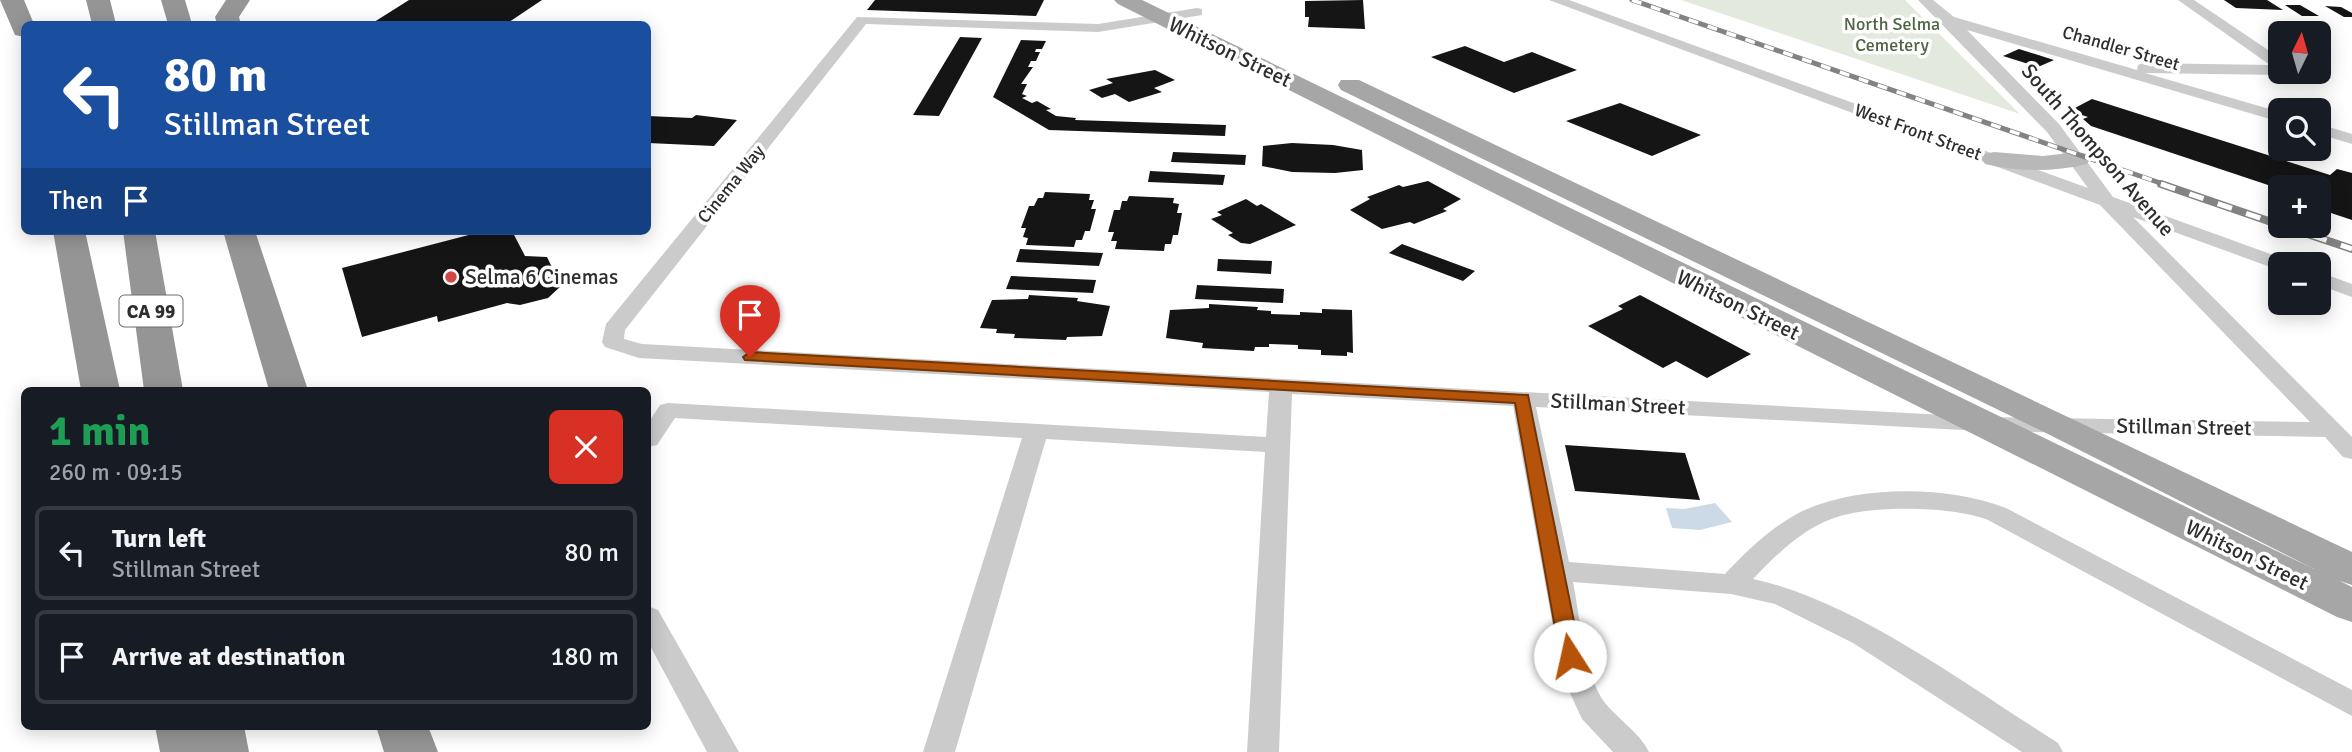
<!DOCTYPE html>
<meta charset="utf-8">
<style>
body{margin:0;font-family:Signika,sans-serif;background:#242831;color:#f1f3f6;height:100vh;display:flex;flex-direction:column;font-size:26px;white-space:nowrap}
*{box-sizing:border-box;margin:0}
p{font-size:23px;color:#9ea1a6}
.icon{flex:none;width:38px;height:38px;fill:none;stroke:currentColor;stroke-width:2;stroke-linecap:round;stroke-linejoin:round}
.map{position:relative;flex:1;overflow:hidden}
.drawer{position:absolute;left:21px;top:387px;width:630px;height:343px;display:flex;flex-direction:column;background:#171b24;border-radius:10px;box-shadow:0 4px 18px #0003}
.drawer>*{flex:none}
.guide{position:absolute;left:21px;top:21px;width:630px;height:214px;border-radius:10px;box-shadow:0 4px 18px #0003;background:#1a4fa0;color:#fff;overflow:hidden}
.needle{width:46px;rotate:5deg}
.tools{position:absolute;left:2268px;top:21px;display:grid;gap:14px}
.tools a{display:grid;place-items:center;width:63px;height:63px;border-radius:10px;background:#171b24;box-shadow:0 4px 18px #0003;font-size:35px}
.pin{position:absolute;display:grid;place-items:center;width:60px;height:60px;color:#fff;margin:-72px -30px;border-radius:50% 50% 50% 0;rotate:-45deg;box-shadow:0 0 7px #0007}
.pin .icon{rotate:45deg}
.me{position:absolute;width:77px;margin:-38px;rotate:350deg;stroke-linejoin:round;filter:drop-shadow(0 0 5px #0008)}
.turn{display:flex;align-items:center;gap:24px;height:147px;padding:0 28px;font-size:32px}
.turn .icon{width:91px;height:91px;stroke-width:2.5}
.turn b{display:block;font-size:49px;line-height:60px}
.then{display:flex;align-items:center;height:66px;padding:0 28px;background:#0003;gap:14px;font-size:26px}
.round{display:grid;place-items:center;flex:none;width:74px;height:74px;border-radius:10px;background:#242831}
.summary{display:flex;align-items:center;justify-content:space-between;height:119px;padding:0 28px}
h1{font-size:42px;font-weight:700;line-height:52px;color:#1e9e55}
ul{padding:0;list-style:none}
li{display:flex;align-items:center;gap:21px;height:94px;margin:0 14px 10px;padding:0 14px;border:4px solid #363941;border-radius:10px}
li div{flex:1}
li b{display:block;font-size:26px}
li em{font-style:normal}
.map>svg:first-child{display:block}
</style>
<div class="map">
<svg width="2352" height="752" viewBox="0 0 2352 752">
<rect width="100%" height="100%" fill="#fff"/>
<path fill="#e3eadd" d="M1681 0H1905L2020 114Z"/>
<path fill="#ccdae7" d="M1715 503 1732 522 1700 530 1672 528 1666 508 1684 509Z"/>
<path fill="#151515" d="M409 0H542L506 24H371Z
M875 0H1044L1036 16 867 10Z
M1363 0 1365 29 1308 27 1309 17H1305V1Z
M2224 0H2267L2283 10 2236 8Z
M2285 5H2300L2319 16H2302Z
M2325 6 2341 7 2352 13V17H2344Z
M960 37 982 38 939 116 913 115Z
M1021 40 1046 41 1042 49H1036L1035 52H1040L1036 61H1031L1028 67H1033L1021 84H1027L1022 94 1027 96 1022 98 1032 103 1037 101 1051 109 1046 110 1056 116 1076 118 1075 120 1226 125 1225 136 1049 130 993 97Z
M1465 46 1504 62 1532 52 1577 70 1514 93 1431 57Z
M2019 49 2054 60 2038 67 2003 56Z
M1155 70 1175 80 1154 88 1162 92 1129 102 1115 94 1102 98 1089 90 1113 83 1106 79Z
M2092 99 2330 175 2337 169 2352 173V220L2319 209V187L2280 189 2091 126 2083 119 2088 117 2069 111Z
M1620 103 1701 135 1652 156 1566 121Z
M696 115 737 120 714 146 648 143V116L692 118Z
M1292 143 1333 145 1362 150 1363 170 1335 173 1292 172 1262 166 1263 146Z
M1173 152 1246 155 1245 165 1171 162Z
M1150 171 1225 175 1223 185 1148 182Z
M1428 181 1461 199 1443 209 1447 211 1414 224 1410 222 1382 229 1350 210 1370 199 1367 197 1399 185 1403 187Z
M1045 192 1090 194 1089 200H1094L1091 209H1096L1090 231H1085L1082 240H1076L1074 247 1026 245 1028 238 1023 237 1026 228H1021L1029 206H1034L1038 198H1043Z
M1129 196 1174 198 1173 203 1179 204 1177 213H1182L1178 235H1173L1171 244H1165L1164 251 1115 249 1117 241H1111L1114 232H1108L1114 210H1120L1122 201H1127Z
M1246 199 1257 206 1261 204 1296 225 1250 244 1241 243 1228 235 1233 233 1211 219 1222 215 1217 212Z
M484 231H512L525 256 547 257 561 286 548 298 520 305 507 303 438 322 437 316 362 337 342 268Z
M1402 244 1475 271 1463 281 1389 253Z
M1020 249 1103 253 1099 266 1016 262Z
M1218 259 1272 261 1271 274 1217 271Z
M1011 276 1096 280 1093 293 1006 289Z
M1197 285 1284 289 1283 303 1195 299Z
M1029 295 1078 298 1077 301 1110 306 1102 336 1067 337 1066 340 1014 338 1015 334 996 333 997 329 980 328 992 300 1028 299Z
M1640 295 1751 354 1707 378 1676 361 1663 368 1588 326 1623 309 1618 306Z
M1209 304 1258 307 1257 310 1271 311V314L1300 315V312L1322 313V309L1352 310 1353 353 1347 352V356L1321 355V350L1298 349V345L1269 344V347H1255L1254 351 1202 348 1203 343 1166 338 1170 310 1209 308Z
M1565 445 1685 453 1700 500 1575 491Z"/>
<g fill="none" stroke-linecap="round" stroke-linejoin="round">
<path fill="#cbcbcb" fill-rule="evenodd" d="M1549 0H1569L2088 188 2047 132 1918 0H1933L1954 17 2137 70 2138 65 2143 63 2270 65 2178 0H2194L2280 58V72H2286L2280 75 2145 73 2280 112V122L1967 30 2059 124 2113 197 2287 260 2290 264H2280V270L2273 268 2133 217 2352 437V459L2343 457 2325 437 1981 431 1536 407 1569 562 1725 574C1746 552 1768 530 1795 515 1851 484 1947 485 2006 508L2352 690V716L1988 520C1952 506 1870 505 1834 518 1802 529 1776 555 1753 579 1854 600 1969 687 2058 743L2063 752H2022L1853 643 1775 604 1731 594 1573 582C1580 617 1584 675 1605 703 1619 720 1639 732 1649 752H1613L1582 719 1562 676 1513 406 1292 394 1279 752H1247L1265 452 1046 439 955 752H923L1022 438 675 418 657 445 648 447V423L660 405 668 403 1266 437 1269 392 639 358 605 347 602 342 606 324 857 17 1098 24 1197 8 1202 9V15L1098 32 866 24 625 330 624 339 642 344 1981 417 2310 422 2100 205Z
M2319 124 2352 134V144L2319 134Z
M2319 272 2352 284V297L2319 285Z
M648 606 658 610 739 752H707L648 642Z"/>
<path fill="#b8b8b8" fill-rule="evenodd" d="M1994 152 2043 156 2078 152 2087 154 2090 159 2087 164C2055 172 2017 172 1985 164L1982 159 1985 154Z"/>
<path fill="#a6a6a6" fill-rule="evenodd" d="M1114 0H1142L2314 569 2046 433 1341 90 1338 85 1341 80H1359L2352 552V585L2340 581 2352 587V622L2337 617 1118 4Z"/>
<path fill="#959595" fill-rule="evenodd" d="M0 0H24L34 24H24V37L15 35Z
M86 0H110L116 24H92Z
M161 0H185L192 24H168Z
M226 0H250L239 17 241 24H217L215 17Z
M53 231H85L120 390H81Z
M123 231H155L183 390H144Z
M223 231H255L308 390H269Z
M155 726H244L249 752H160Z
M376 726H428L438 752H384Z"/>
<g stroke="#838383" stroke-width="5">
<path id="rail-far1" d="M1632 0 2166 185"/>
</g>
<g stroke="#838383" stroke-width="8">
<path id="rail" d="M2161 184 2280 225
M2284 226 2352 249"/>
</g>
<use href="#rail-far1" stroke="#fff" stroke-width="3.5" stroke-dasharray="10" stroke-linecap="butt"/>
<use href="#rail" stroke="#fff" stroke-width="5" stroke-dasharray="15" stroke-linecap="butt"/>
</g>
<path fill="#b45309" stroke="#753606" stroke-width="2" d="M750 352 1528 395 1581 656 1578 662H1563L1560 656 1515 403 745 360 743 357Z"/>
<circle fill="#d14744" stroke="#fff" stroke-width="2.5" cx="451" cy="277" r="7"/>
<g text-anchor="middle" stroke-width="7" stroke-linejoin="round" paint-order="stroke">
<g font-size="18" fill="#4e6540" stroke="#fff">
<text x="1892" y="30">North Selma<tspan x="1892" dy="21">Cemetery</tspan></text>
</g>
<g font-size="18" fill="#2e2e2e" stroke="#fff">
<text transform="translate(2121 48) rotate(16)" y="6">Chandler Street</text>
<text transform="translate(1918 132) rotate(20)" y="6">West Front Street</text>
<text transform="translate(731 184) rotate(-51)" y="6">Cinema Way</text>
</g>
<rect fill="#fff" stroke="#6d6d6d" stroke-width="2" x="119.5" y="295.5" width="63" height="31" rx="5"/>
<g font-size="19" font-weight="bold" fill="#2e2e2e">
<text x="151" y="318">CA 99</text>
</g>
<g font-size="21" fill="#2e2e2e" stroke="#fff">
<text transform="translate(1230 52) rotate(26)" y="7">Whitson Street</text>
<text transform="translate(2098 150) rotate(49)" y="7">South Thompson Avenue</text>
<text transform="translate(1738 305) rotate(26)" y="7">Whitson Street</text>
<text transform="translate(1618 404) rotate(3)" y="7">Stillman Street</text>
<text transform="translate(2184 427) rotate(1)" y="7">Stillman Street</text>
<text transform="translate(2247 555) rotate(26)" y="7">Whitson Street</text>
</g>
<g font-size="21" fill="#2e2e2e" stroke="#fff" text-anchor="start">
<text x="465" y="284">Selma 6 Cinemas</text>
</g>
</g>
</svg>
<div class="tools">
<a><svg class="needle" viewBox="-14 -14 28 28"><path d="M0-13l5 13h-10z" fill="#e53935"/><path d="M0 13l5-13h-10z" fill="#9ea1a6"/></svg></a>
<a><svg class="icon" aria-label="search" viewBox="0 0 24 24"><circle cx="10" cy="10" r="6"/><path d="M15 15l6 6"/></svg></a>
<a>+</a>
<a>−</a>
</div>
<div class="pin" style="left:750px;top:357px;background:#d93025"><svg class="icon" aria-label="arrive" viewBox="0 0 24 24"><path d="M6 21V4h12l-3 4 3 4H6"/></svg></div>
<svg class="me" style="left:1570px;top:656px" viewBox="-20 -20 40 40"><circle r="19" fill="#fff"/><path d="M0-13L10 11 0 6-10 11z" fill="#b45309"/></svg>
<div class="guide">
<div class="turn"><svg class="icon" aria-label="left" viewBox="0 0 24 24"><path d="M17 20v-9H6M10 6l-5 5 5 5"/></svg><div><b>80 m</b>Stillman Street</div></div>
<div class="then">Then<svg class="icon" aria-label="arrive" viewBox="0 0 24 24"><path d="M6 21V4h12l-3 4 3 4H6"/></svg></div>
</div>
<section class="drawer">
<div class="summary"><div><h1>1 min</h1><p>260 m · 09:15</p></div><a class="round" style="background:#d93025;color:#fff"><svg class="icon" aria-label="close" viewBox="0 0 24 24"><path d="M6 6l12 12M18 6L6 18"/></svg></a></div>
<ul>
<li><svg class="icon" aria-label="left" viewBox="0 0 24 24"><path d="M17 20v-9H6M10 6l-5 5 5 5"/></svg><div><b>Turn left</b><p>Stillman Street</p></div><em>80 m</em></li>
<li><svg class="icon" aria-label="arrive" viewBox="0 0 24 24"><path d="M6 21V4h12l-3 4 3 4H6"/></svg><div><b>Arrive at destination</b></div><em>180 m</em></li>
</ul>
</section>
</div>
